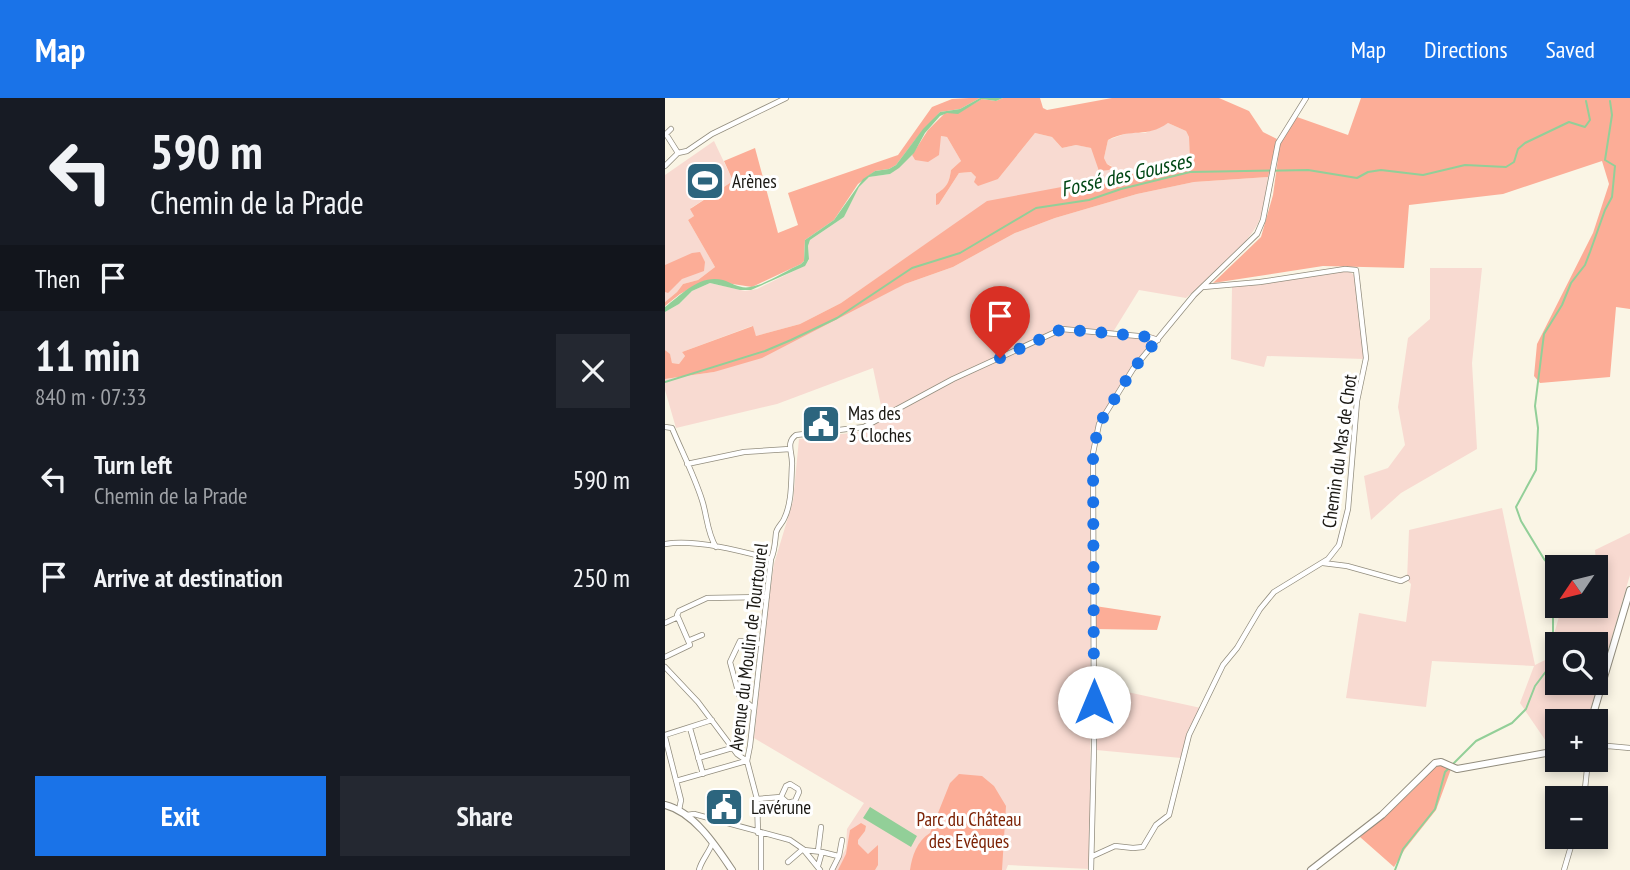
<!DOCTYPE html>
<meta charset="utf-8">
<style>
body{margin:0;font-family:"PT Sans Narrow",sans-serif;background:#242831;color:#f1f3f6;height:100vh;display:flex;flex-direction:column;font-size:26px;white-space:nowrap}
*{box-sizing:border-box;margin:0}
p{font-size:23px;color:#9ea1a6}
.icon{flex:none;width:38px;height:38px;fill:none;stroke:currentColor;stroke-width:2;stroke-linecap:round;stroke-linejoin:round}
.map{position:relative;flex:1;overflow:hidden}
.panel{display:flex;flex-direction:column;background:#171b24;width:665px}
.panel>*{flex:none}
.guide{background:#171b24;color:#f1f3f6;overflow:hidden}
.needle{width:46px;rotate:235deg}
.controls{position:absolute;left:880px;top:457px;display:grid;gap:14px}
.controls a{display:grid;place-items:center;width:63px;height:63px;border-radius:0px;background:#171b24;box-shadow:0 4px 10px #0003;font-size:35px}
.pin{position:absolute;display:grid;place-items:center;width:60px;height:60px;color:#fff;margin:-72px -30px;border-radius:50% 50% 50% 0;rotate:-45deg;box-shadow:0 0 7px #0007}
.pin .icon{rotate:45deg}
.me{position:absolute;width:77px;margin:-38px;rotate:0deg;stroke-linejoin:round;filter:drop-shadow(0 0 5px #0008)}
.turn{display:flex;align-items:center;gap:24px;height:147px;padding:0 35px;font-size:32px}
.turn .icon{width:91px;height:91px;stroke-width:2.5}
.turn b{display:block;font-size:49px;line-height:60px}
.then{display:flex;align-items:center;height:66px;padding:0 35px;background:#0003;gap:14px;font-size:26px}
.round{display:grid;place-items:center;flex:none;width:74px;height:74px;border-radius:0px;background:#242831}
.summary{display:flex;align-items:center;justify-content:space-between;height:119px;padding:0 35px}
h1{font-size:42px;font-weight:600;line-height:52px}
.button{display:flex;gap:14px;margin-top:auto;padding:14px 35px}
.button a{flex:1;height:80px;border-radius:0px;background:#1a73e8;color:#fff;font-size:28px;font-weight:600;line-height:80px;text-align:center}
.button a+a{background:#242831;color:#f1f3f6}
ul{padding:0;list-style:none}
li{display:flex;align-items:center;gap:21px;height:98px;padding:0 35px}
li div{flex:1}
li b{display:block;font-size:26px}
li em{font-style:normal}
header{display:flex;align-items:center;gap:42px;box-sizing:border-box;height:98px;padding:0 35px;background:#1a73e8;color:#fff}
header strong{font-size:33px}
nav{display:flex;gap:38px;margin-inline-start:auto;font-size:24px}
main{display:flex;flex:1;min-height:0}
.map>svg:first-child{display:block}
</style>
<header>
<strong>Map</strong>
<nav><a>Map</a><a>Directions</a><a>Saved</a></nav>
</header>
<main>
<section class="panel">
<div class="guide">
<div class="turn"><svg class="icon" aria-label="left" viewBox="0 0 24 24"><path d="M17 20v-9H6M10 6l-5 5 5 5"/></svg><div><b>590 m</b>Chemin de la Prade</div></div>
<div class="then">Then<svg class="icon" aria-label="arrive" viewBox="0 0 24 24"><path d="M6 21V4h12l-3 4 3 4H6"/></svg></div>
</div>
<div class="summary"><div><h1>11 min</h1><p>840 m · 07:33</p></div><a class="round"><svg class="icon" aria-label="close" viewBox="0 0 24 24"><path d="M6 6l12 12M18 6L6 18"/></svg></a></div>
<ul>
<li><svg class="icon" aria-label="left" viewBox="0 0 24 24"><path d="M17 20v-9H6M10 6l-5 5 5 5"/></svg><div><b>Turn left</b><p>Chemin de la Prade</p></div><em>590 m</em></li>
<li><svg class="icon" aria-label="arrive" viewBox="0 0 24 24"><path d="M6 21V4h12l-3 4 3 4H6"/></svg><div><b>Arrive at destination</b></div><em>250 m</em></li>
</ul>
<div class="button"><a>Exit</a><a>Share</a></div>
</section>
<div class="map">
<svg width="965" height="772" viewBox="0 0 965 772">
<rect width="100%" height="100%" fill="#faf5e5"/>
<path fill="#f8dad1" fill-rule="evenodd" d="M503 25 521 33 524 39 525 66 508 67 435 83 277 135 176 205 135 226 91 238 87 228 17 254 20 258 14 266 7 265 5 257 0 252V214L14 206 27 193 45 185 80 193 92 191 139 168 144 162 143 148 145 142 179 119 194 89 204 79 225 76 247 57 250 62 273 50 276 38 282 39 296 63 286 72C284 85 282 89 271 96L274 106 294 75 306 74 311 79 333 81 370 35 387 39 397 50 411 47 427 50 435 73 447 68 442 66 439 60 443 42 465 34 480 35Z
M49 43 68 83 26 110 29 118 23 122 50 169 33 182 18 186 12 194 0 204V77Z
M603 79C601 93 600 110 594 123 585 145 541 183 521 200L474 192 448 234 396 230 218 317 208 270 112 306 11 330 0 292V281L49 274 240 186 288 169 350 135 390 120 472 96 529 84Z
M765 170H817L807 265 812 351 736 395 706 422 699 378 723 370 740 347 733 309 743 240 765 221Z
M684 173 690 178 699 261 602 258 599 269 566 261 567 189Z
M396 233 490 237 432 326 426 354 425 771 343 767 341 772H170L181 750 182 731 199 705 89 640 104 499 109 466 128 403 134 341 194 334 297 278Z
M837 410 870 567 882 561 897 508H931V487L933 486 930 452 965 435V477L922 623H892V651L887 652 855 605 869 568 767 563 761 609 681 600 694 515 741 524 746 486 742 482 744 432ZM892 546H931V584H892Z
M430 587 536 610 516 660 431 652Z"/>
<path fill="#fcad97" d="M304 0H315L295 11 275 14 250 42 231 67 224 71 210 73 193 86 169 122 140 142 139 163 136 166 87 189 42 182 15 196 0 208V204L12 194 18 186 33 182 50 169 23 122 29 118 25 111 68 83 59 63 90 50 113 135 133 127 123 95 233 57 267 9 287 1Z
M338 0H375L378 10 382 12 447 0H554L584 13 598 34 612 41 603 79 529 84 472 96 390 120 350 135 288 169 240 186 97 260 49 274 0 281V252L5 256 7 265 14 266 20 258 17 254 88 228 91 238 135 226 176 205 322 103 525 65 524 39 521 33 503 25C480 41 468 29 443 42L439 60 442 66 447 69 444 72 434 73 426 50 411 47 397 50 387 39 370 35 333 81 313 88 309 84 311 79 306 74 294 75 274 106 271 107V96C282 89 284 85 286 72L296 63 282 39 276 38 274 57 263 64 250 62 247 57 263 32 280 15H293L317 1 331 3Z
M696 0H965V211L951 209 945 279 875 285 869 278 872 246 928 135 944 86 937 63 838 96 744 107 739 170 658 168 548 185 596 139 608 97 615 46 632 19 683 37Z
M35 154 40 164 39 173 17 181 3 195 0 194V167L27 155Z
M430 508 496 518 492 532 431 531Z
M781 667 786 671 771 712 740 751 729 769 695 739 747 693 771 668Z
M294 676 317 678 329 688 341 708 337 772H245C247 758 252 743 265 735L285 685Z
M196 725 201 728 200 733 193 742V746L203 756 213 747V767L210 772H173L181 756 185 732Z"/>
<path fill="#92cf98" d="M315 0H338L331 3 317 1 293 16 282 15 275 18 260 35 249 55 234 70 225 76 204 79 194 89 179 119 145 142 143 148 144 161 140 168 86 192H75L45 185 27 193 14 206 0 214V209C17 196 35 176 58 182 67 185 75 191 85 189 102 186 120 173 136 166L139 163 140 142 169 122 198 81 210 73 224 71 231 67 258 31 275 14 295 11Z
M205 709 252 738 246 749 198 720Z"/>
<g fill="none" stroke-linecap="round" stroke-linejoin="round">
<path stroke="#92cf98" stroke-width="2" d="M0 284 100 253 126 242 172 220 247 170 295 155 371 110 424 102 456 91 525 74 643 72 692 80 703 74 716 72 758 77 800 67 841 69 849 64 853 51 860 45 904 24 920 29 925 22 921 3
M892 476 879 461 856 423 851 409 871 372 873 330 870 308 879 236 897 207 906 185 920 167 925 154 940 112 947 99 950 68 940 62 947 17 945 3
M788 666 811 643 847 625 861 611 870 588 885 568 888 559V506L892 494
M730 772 738 751 770 711 780 674 784 670"/>
<g stroke="#928d7e" stroke-width="6">
<path id="street" d="M6 31 1 36 13 55
M0 68 13 55 22 53 47 36 121 0
M0 329 7 330C17 354 29 377 37 402 42 417 42 435 51 449
M22 366 79 354 125 351
M0 446C31 441 76 453 106 461
M658 465 682 468 736 483 742 480
M0 525 13 519
M25 542 37 537
M0 559 25 547 12 517 14 513 42 500 102 499
M0 569 33 604 72 656 82 663
M89 611 74 597 65 564 75 543 96 546
M25 630 38 676
M0 637 47 622
M0 639 16 702 14 712
M931 650 943 648 965 650
M33 660 67 650
M11 683 81 663
M919 700 923 662
M92 701 116 699 123 705 130 703 134 694 133 691 125 686 121 688 116 699
M22 717 29 716 125 742 138 751 155 772
M93 735 92 701 82 663 85 648 106 461C110 452 110 444 111 435 112 429 117 426 119 421 127 405 126 384 127 367 128 355 120 345 131 337L199 329 288 281 397 231 484 239 493 242
M139 752 157 754 153 768
M153 753 156 729
M157 754 173 758
M428 758 450 748 468 750 478 749 491 727 504 717 524 637 558 567 572 550 595 511 609 494 663 461 674 447 683 411 692 303 701 260 691 172 680 171 595 184 538 189
M123 764 138 751
M34 772C36 763 43 756 47 746
M96 772V736
M167 772 174 758 177 742
M426 772 429 650 428 355 434 326 468 271 529 197 592 136 598 122 613 45 641 0
M899 772 909 738"/>
</g>
<g stroke="#928d7e" stroke-width="8">
<path id="secondary" d="M926 623 965 492
M0 707C29 714 51 748 67 772
M646 772 717 717 770 665 776 664 792 671 892 653"/>
</g>
<use href="#street" stroke="#fff" stroke-width="4.5"/>
<use href="#secondary" stroke="#fff" stroke-width="6"/>
</g>
<g fill="none" stroke-linecap="round" stroke-linejoin="round">
<path stroke="#1a73e8" stroke-width="12" stroke-dasharray="0 21.6" d="M335 260 397 231 484 239 492 242 468 271 434 326 428 355 429 604"/>
</g>
<defs>
<g id="stadium-square" transform="scale(2.0125)"><rect x="-9" y="-9" width="18" height="18" rx="4" fill="#2c657e" stroke="#fff"/><path d="M0-5a6.5 5 0 1 0 0 10a6.5 5 0 1 0 0-10ZM-3.5-1.8h7v3.6h-7Z" fill="#fff"/></g>
<g id="civic-square" transform="scale(2.0125)"><rect x="-9" y="-9" width="18" height="18" rx="4" fill="#2c657e" stroke="#fff"/><path d="M-.6-6.5H3V-4.5H.6V-3L4-1V1h2V6H-6V1h2V-1L-.6-3ZM-1.2 2.5V6h2.4V2.5Z" fill="#fff"/></g>
</defs>
<g fill-rule="evenodd">
<use href="#stadium-square" x="40" y="83"/>
<use href="#civic-square" x="156" y="326"/>
<use href="#civic-square" x="59" y="709"/>
</g>
<g text-anchor="middle" stroke-width="6" stroke-linejoin="round" paint-order="stroke">
<g font-size="19" fill="#1a1813" stroke="#fff" text-anchor="start">
<text x="67" y="90">Arènes</text>
<text x="183" y="322">Mas des<tspan x="183" dy="22">3 Cloches</tspan></text>
<text x="86" y="716">Lavérune</text>
</g>
<g font-size="19" fill="#1a1813" stroke="#fff">
<text transform="translate(674 353) rotate(-82)" y="7">Chemin du Mas de Chot</text>
<text transform="translate(83 549) rotate(-83)" y="7">Avenue du Moulin de Tourtourel</text>
</g>
<g font-size="19" fill="#7c2306" stroke="#fff">
<text x="304" y="728">Parc du Château<tspan x="304" dy="22">des Evêques</tspan></text>
</g>
<g font-size="21" font-style="italic" fill="#004715" stroke="#fff">
<text transform="translate(461 77) rotate(-13)" y="7">Fossé des Gousses</text>
</g>
</g>
</svg>
<div class="controls">
<a><svg class="needle" viewBox="-14 -14 28 28"><path d="M0-13l5 13h-10z" fill="#e53935"/><path d="M0 13l5-13h-10z" fill="#9ea1a6"/></svg></a>
<a><svg class="icon" aria-label="search" viewBox="0 0 24 24"><circle cx="10" cy="10" r="6"/><path d="M15 15l6 6"/></svg></a>
<a>+</a>
<a>−</a>
</div>
<div class="pin" style="left:335px;top:260px;background:#d93025"><svg class="icon" aria-label="arrive" viewBox="0 0 24 24"><path d="M6 21V4h12l-3 4 3 4H6"/></svg></div>
<svg class="me" style="left:429px;top:604px" viewBox="-20 -20 40 40"><circle r="19" fill="#fff"/><path d="M0-13L10 11 0 6-10 11z" fill="#1a73e8"/></svg>
</div>
</main>
